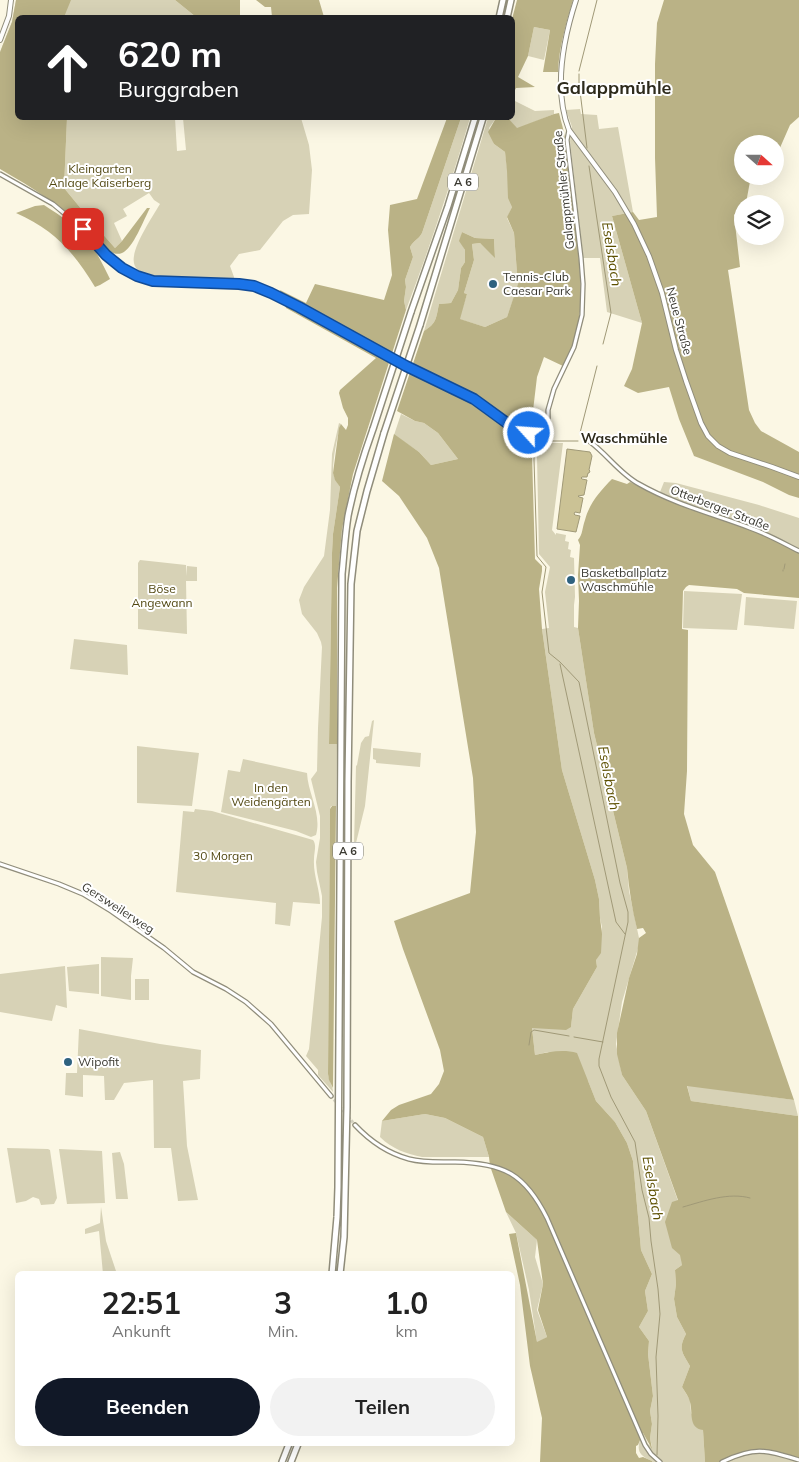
<!DOCTYPE html>
<html lang="de">
<meta charset="utf-8">
<style>
body{margin:0;font-family:Mulish,sans-serif;background:#f2f2f2;color:#222;height:100vh;display:flex;flex-direction:column;font-size:19px;white-space:nowrap}
*{box-sizing:border-box;margin:0}
p{font-size:16px;color:#767676}
.icon{flex:none;width:28px;height:28px;fill:none;stroke:currentColor;stroke-width:2;stroke-linecap:round;stroke-linejoin:round}
.map{position:relative;flex:1;overflow:hidden}
.sheet{position:absolute;left:15px;top:1271px;width:500px;height:175px;display:flex;flex-direction:column;background:#fff;border-radius:8px;box-shadow:0 5px 20px #0002}
.sheet>*{flex:none}
.banner{position:absolute;left:15px;top:15px;width:500px;height:105px;border-radius:8px;box-shadow:0 5px 20px #0002;background:#202124;color:#fff;overflow:hidden}
.needle{width:32px;rotate:111deg}
.controls{position:absolute;left:734px;top:135px;display:grid;gap:10px}
.controls a{display:grid;place-items:center;width:50px;height:50px;border-radius:50%;background:#fff;box-shadow:0 5px 20px #0002;font-size:25px}
.pin{position:absolute;display:grid;place-items:center;width:42px;height:42px;color:#fff;margin:-21px;border-radius:10px;box-shadow:0 2px 8px #0006}
.me{position:absolute;width:55px;margin:-28px;rotate:296deg;stroke-linejoin:round;filter:drop-shadow(0 0 4px #0008)}
.turn{display:flex;align-items:center;gap:18px;height:105px;padding:0 20px;font-size:22px}
.turn .icon{width:65px;height:65px;stroke-width:2.5}
.turn b{display:block;font-size:35px;line-height:42px}
.eta{display:flex;justify-content:space-evenly;align-items:center;height:85px;text-align:center}
.eta b{font-size:30px;font-weight:700;line-height:35px}
.button{display:flex;gap:10px;margin-top:auto;padding:10px 20px}
.button a{flex:1;height:58px;border-radius:30px;background:#111827;color:#fff;font-size:20px;font-weight:700;line-height:58px;text-align:center}
.button a+a{background:#f2f2f2;color:#222}
.map>svg:first-child{display:block}
</style>
<div class="map">
<svg width="799" height="1462" viewBox="0 0 799 1462">
<rect width="100%" height="100%" fill="#fbf7e4"/>
<path fill="#d7d2b6" d="M16 0H175L196 17 18 18 0 52 12 22Z
M534 27 550 30 544 60 528 56Z
M513 100 535 111 554 110V114L517 129 508 118H512Z
M580 109 581 114 597 115 599 129 618 127 633 212 612 216 642 323 607 312 600 258H583L570 141 572 127 566 110Z
M67 118H175L177 151 186 150 183 118H206V119L209 118H301L309 145 312 170 309 214 293 215 283 221 260 250 239 254 230 266 234 277V281C214 280 152 281 138 270 134 267 133 261 134 256 136 242 152 217 160 204L154 200 149 193 123 209 127 216 114 223 122 241 115 248 92 222 64 188Z
M461 118H470C451 183 430 247 406 310L404 301 406 287 405 280 413 257 410 247C413 241 419 239 422 233Z
M488 118H496L489 128 494 144 505 152 512 207 507 218 514 233 517 273 522 274 507 317 485 327 459 319 467 294 464 293 474 260 472 244 480 243 495 257 494 239 475 238 462 232 460 241 465 250V262L461 268 458 290 451 303 439 304C436 318 437 323 424 331Z
M401 414 415 421 424 423 438 433 458 459 431 465 419 452 394 435Z
M339 423 341 424C337 437 333 458 333 472 334 478 337 482 340 487L333 534 332 553 329 744H337L336 806H331L330 809 328 1074C329 1081 333 1086 333 1092L318 1075V1070L306 1056 309 1049 322 917V896L317 872 316 862 320 838V816L311 779 317 771 318 728 322 647 321 642 317 633 302 614 299 600 304 587 324 556 330 510 332 454Z
M548 443H563L552 530 556 535V533L566 535 565 541 569 542 568 549 571 550 570 557 574 558 575 597 574 605V627L578 628 594 733 627 868 629 891 639 938V945L622 1002 616 1044 622 1075 646 1111 678 1201 682 1265 675 1270 676 1284 674 1299 677 1317 686 1334C678 1349 682 1352 690 1366L682 1387 690 1400 691 1413 703 1430 705 1462H652V1461C635 1454 637 1447 643 1432L648 1444 652 1447 650 1438 652 1424 650 1411 653 1396 648 1354 649 1341 639 1327 648 1311 645 1291 652 1274 641 1250 633 1161 627 1143 615 1122 596 1101 588 1081 548 1052 535 1055 532 1028 571 1027 573 1009 597 967 596 960 602 927 600 918 599 899 595 880 562 770 542 629 549 628 545 592 550 567 539 554 537 456C538 448 540 445 548 443Z
M664 482 676 483 759 505 799 518V551L683 505 660 492Z
M140 560 186 565 187 576V566L197 567V581H186L187 634 138 629V563Z
M684 591 742 594 737 630 683 628Z
M746 597 797 601 794 629 744 625Z
M74 639 127 645 128 675 70 669Z
M374 720 365 806 356 843 354 844 356 766 357 765 361 743 365 737 369 736 372 721Z
M137 746 199 753 192 806 137 803Z
M373 748 421 753 420 767 376 763V760L373 759Z
M243 759 307 773C308 794 322 814 316 835L311 837 296 831 221 812 228 770 240 772Z
M195 809 212 811 313 840C317 845 314 852 314 859 313 875 320 889 320 904L293 902 290 926 275 924 276 903 176 892 183 811 194 812Z
M101 957 133 958 131 976V1000L101 996Z
M99 964V994L69 991 67 967Z
M65 966 67 1008 56 1005 52 1021 0 1012V974Z
M135 979H149V1000H135Z
M79 1029 160 1044 201 1050 200 1079 183 1081 187 1146 198 1200 178 1201 171 1148H154L153 1080 124 1083 114 1100H105L104 1076 83 1075V1097L65 1095 66 1073H77Z
M687 1085 794 1100 798 1116 691 1101Z
M425 1114 445 1118 483 1137 489 1157H422C407 1154 392 1149 380 1137L382 1121Z
M7 1148 48 1149 50 1150 57 1198 54 1204 41 1205 39 1199 33 1197 26 1201 16 1203Z
M59 1149 102 1151 105 1203 67 1204Z
M120 1152 124 1164 128 1199H116L112 1153Z
M101 1207 106 1241 117 1274H103L99 1231 85 1234V1229L100 1223Z
M506 1212 537 1240 535 1257 543 1284 537 1310 547 1337 537 1343 529 1290 516 1233Z
M761 1450 799 1460V1462H722L735 1456Z"/>
<path fill="#bab286" d="M16 0H71L64 17 18 18V118H67L64 188 92 222 115 248 122 241 147 208H150C144 219 133 249 122 253 110 258 99 240 92 233 63 207 33 188 0 169V52L12 22Z
M175 0H240V17H196Z
M256 0H319L324 17H272L271 7H265Z
M517 0H573C566 24 559 47 558 72H543L550 30 534 27 528 56 518 77 535 87 516 88 513 94 512 19Z
M664 0H799V117L790 125 779 150 775 152V144H742V176H751L746 203 742 204V207L734 215 740 267 728 270 749 410 755 423 761 431 799 452V498L789 495 763 482 694 456 679 419 669 387 638 393 624 386 632 369 642 323 612 216 633 212 639 220 657 217 655 158V64L657 23Z
M559 113C561 122 564 130 565 139 570 170 573 201 576 231 581 280 588 321 563 366L544 357 537 377 532 419H522L518 442 529 445 531 438H542L537 443 532 454 535 559 542 566V571L539 589 542 629 562 770 595 880 599 899 600 918 602 934 601 953 596 960 597 967 573 1009 571 1027 566 1030 532 1028 535 1055C549 1052 563 1049 577 1053L596 1101 615 1122 627 1143 633 1161 641 1250 652 1274 645 1291 648 1311 639 1327 649 1341 648 1354 653 1396 650 1411 652 1424 650 1438 652 1449 643 1433 638 1445 636 1446V1453L639 1458 643 1457 652 1461V1462H540L542 1418 530 1366 520 1285 509 1234 516 1233 537 1342 547 1337 538 1310 543 1284 537 1240 506 1212 490 1166 489 1157 483 1137 445 1118 425 1114 382 1121 391 1110 399 1105 431 1094 439 1084 444 1071 440 1050 403 949 394 921 470 893 476 832 473 778 439 568 427 538 399 496 382 481 394 434 419 452 431 465 458 459 438 433 424 423 415 421 397 411 424 331C437 323 436 318 439 304L451 303 458 290 461 268 465 262V250L459 241 462 232 475 238 494 239 495 258 480 243 472 244 474 260 464 293 467 294 460 319 485 327 507 317 521 275 517 273 514 233 507 217 512 207 508 198 507 171 505 152 494 144 488 132 496 118H508L517 128 554 114Z
M447 118H461L422 233C419 239 413 241 410 247L413 257 405 280 406 287 404 301 406 310 353 474 342 529 337 588V744H329L332 553 333 534 340 487 335 480 333 473 339 428 341 424 346 430 348 425V418L343 408 339 393 340 390 376 358 286 308 280 290 306 303 315 284 384 300 392 275 388 230 390 205 417 199Z
M44 205C61 216 78 227 90 243 98 254 104 267 110 279L100 285 95 287C74 252 53 229 16 213L35 206Z
M612 479 627 484 630 482 659 496 750 527 799 551V598L744 593 737 589 689 585 686 587 683 591 682 629 688 630 687 771 684 814 693 845 715 872 794 1100 687 1086 691 1101 798 1116 799 1460 772 1452 751 1451 722 1462H705L703 1430C688 1428 693 1412 690 1402 689 1397 685 1392 682 1387L690 1366C682 1352 678 1349 686 1334L677 1317 674 1299 676 1284 675 1270 682 1265 680 1255 672 1248 665 1222 672 1202 678 1200 646 1111 622 1075 617 1054V1033L629 978 637 954 639 938 646 933 643 928 637 929C632 909 629 889 627 868L594 733 578 628 579 601 578 575 580 545 578 540C583 534 582 528 585 520 589 504 600 491 612 479Z
M332 806H336L333 1088 329 1080 328 1074 330 809Z"/>
<path fill="#cbc295" stroke="#a09977" d="M567 449 590 452 592 456 589 470 590 471 589 473H588L587 477H582L581 478 582 479 587 480 584 495 578 496 579 497 583 498 580 513 575 512 574 514 575 515 580 516 576 532 557 529Z"/>
<g fill="none" stroke-linecap="round" stroke-linejoin="round">
<path stroke="#a09977" stroke-width="1" d="M579 71 597 0
M579 87V74
M580 91 587 148
M589 166 611 313 603 344
M580 433 597 366
M578 441H543C535 445 534 451 534 460L537 556 546 567 542 592 549 653 560 662 579 682 620 883 628 912V922L599 1059V1066L611 1097 635 1142 642 1190 649 1218 651 1241 658 1289 660 1314 656 1357 658 1416 657 1455
M784 569 785 564
M783 571V570
M560 664 616 922 625 934
M574 1037 603 1042
M529 1045 531 1032 534 1030 569 1036
M683 1207C704 1201 729 1192 750 1198"/>
<path stroke="#d4d1c0" stroke-width="3" stroke-dasharray="3 1.5" stroke-linecap="butt" d="M331 1096 355 1125"/>
<g stroke="#908d7b" stroke-width="5.5">
<path id="tertiary" d="M0 174 53 204 83 229 106 255 122 268 137 277 153 281 239 284 260 289 299 307 406 366 474 399 516 429 529 433 548 434V410L554 389 574 347 582 315 583 284 581 258 567 140 569 130
M589 441C607 454 620 474 639 484 674 504 713 514 750 528 767 534 783 543 799 551
M0 864 59 884 83 894 111 911 164 948 193 972 226 989 246 1002 271 1024 331 1096
M355 1125C370 1141 387 1153 409 1159 424 1163 440 1162 455 1162 504 1163 525 1174 547 1218L645 1445 651 1454 660 1462
M722 1462C755 1446 766 1450 799 1460"/>
</g>
<g stroke="#908d7b" stroke-width="6">
<path id="secondary" d="M576 0C563 40 553 89 569 130L615 192 634 224 649 256 662 293 676 350 686 381 701 423 708 436 718 446 730 453 772 467 799 477
M0 40 9 16 11 0"/>
</g>
<g stroke="#908d7b" stroke-width="8">
<path id="motorway" d="M499 18 503 0
M507 18 511 0
M411 312 448 206 475 118
M420 325 483 118
M332 1274 337 1217 338 1187 342 574C344 554 345 535 348 516 354 486 363 457 373 429
M340 1274 344 1237 347 1107 348 782 351 584 357 531 367 491 384 433
M282 1462 289 1444
M291 1462 298 1444"/>
</g>
<use href="#tertiary" stroke="#fff" stroke-width="3"/>
<use href="#secondary" stroke="#fff" stroke-width="4"/>
<use href="#motorway" stroke="#fff" stroke-width="5"/>
<g stroke="#908d7b" stroke-width="8" stroke-linecap="butt">
<path id="motorway-bridge" d="M373 429 411 312
M384 433 420 325"/>
</g>
<use href="#motorway-bridge" stroke="#fff" stroke-width="5"/>
</g>
<g fill="none" stroke-linecap="round" stroke-linejoin="round">
<g stroke="#114b97" stroke-width="12">
<path id="route" d="M83 229 106 255 122 268 137 276 153 281 239 284 254 286 271 293 299 307 406 366 474 399 511 426 529 433"/>
</g>
<use href="#route" stroke="#1a73e8" stroke-width="9"/>
</g>
<g fill="#2f627f" stroke="#fff" stroke-width="2">
<circle cx="493" cy="284" r="5"/>
<circle cx="571" cy="580" r="5"/>
<circle cx="68" cy="1062" r="5"/>
</g>
<g text-anchor="middle" stroke-width="4" stroke-linejoin="round" paint-order="stroke">
<g fill="#fff" stroke="#75746f" stroke-width="1">
<rect x="448" y="173.5" width="30" height="17" rx="4"/>
<rect x="333" y="842.5" width="30" height="17" rx="4"/>
</g>
<g font-size="11" font-weight="bold" fill="#3a3931">
<text x="463" y="186">A 6</text>
<text x="348" y="855">A 6</text>
</g>
<g font-size="12" fill="#524812" stroke="#fff">
<text x="100" y="173">Kleingarten<tspan x="100" dy="14">Anlage Kaiserberg</tspan></text>
<text x="162" y="593">Böse<tspan x="162" dy="14">Angewann</tspan></text>
<text x="271" y="792">In den<tspan x="271" dy="14">Weidengärten</tspan></text>
<text x="223" y="860">30 Morgen</text>
</g>
<g font-size="12" fill="#3a3931" stroke="#fff">
<text transform="translate(564 190) rotate(-96)" y="4">Galappmühler Straße</text>
<text transform="translate(679 321) rotate(75)" y="4">Neue Straße</text>
<text transform="translate(720 508) rotate(21)" y="4">Otterberger Straße</text>
<text transform="translate(118 908) rotate(33)" y="4">Gersweilerweg</text>
</g>
<g font-size="12" fill="#3a3931" stroke="#fff" text-anchor="start">
<text x="503" y="281">Tennis-Club<tspan x="503" dy="14">Caesar Park</tspan></text>
<text x="581" y="577">Basketballplatz<tspan x="581" dy="14">Waschmühle</tspan></text>
<text x="78" y="1066">Wipofit</text>
</g>
<g font-size="14" font-style="italic" fill="#5d5000" stroke="#fff">
<text transform="translate(612 254) rotate(81)" y="5">Eselsbach</text>
<text transform="translate(609 778) rotate(79)" y="5">Eselsbach</text>
<text transform="translate(653 1188) rotate(80)" y="5">Eselsbach</text>
</g>
<g font-size="14" font-weight="bold" fill="#2e2b1c" stroke="#fff">
<text x="624" y="443">Waschmühle</text>
</g>
<g font-size="18" font-weight="bold" fill="#2e2b1c" stroke="#fff">
<text x="614" y="94">Galappmühle</text>
</g>
</g>
</svg>
<div class="controls">
<a><svg class="needle" viewBox="-14 -14 28 28"><path d="M0-13l5 13h-10z" fill="#e53935"/><path d="M0 13l5-13h-10z" fill="#767676"/></svg></a>
<a><svg class="icon" aria-label="layers" viewBox="0 0 24 24"><path d="M12 4l9 5-9 5-9-5zM3 14l9 5 9-5"/></svg></a>
</div>
<div class="pin" style="left:83px;top:229px;background:#d93025"><svg class="icon" aria-label="arrive" viewBox="0 0 24 24"><path d="M6 21V4h12l-3 4 3 4H6"/></svg></div>
<svg class="me" style="left:529px;top:433px" viewBox="-20 -20 40 40"><circle r="17" fill="#1a73e8" stroke="#fff" stroke-width="3"/><path d="M0-11L8 9 0 5-8 9z" fill="#fff"/></svg>
<div class="banner">
<div class="turn"><svg class="icon" aria-label="ahead" viewBox="0 0 24 24"><path d="M12 20V5M6 11l6-6 6 6"/></svg><div><b>620 m</b>Burggraben</div></div>
</div>
<section class="sheet">
<div class="eta">
<div><b>22:51</b><p>Ankunft</p></div>
<div><b>3</b><p>Min.</p></div>
<div><b>1.0</b><p>km</p></div>
</div>
<div class="button"><a>Beenden</a><a>Teilen</a></div>
</section>
</div>
